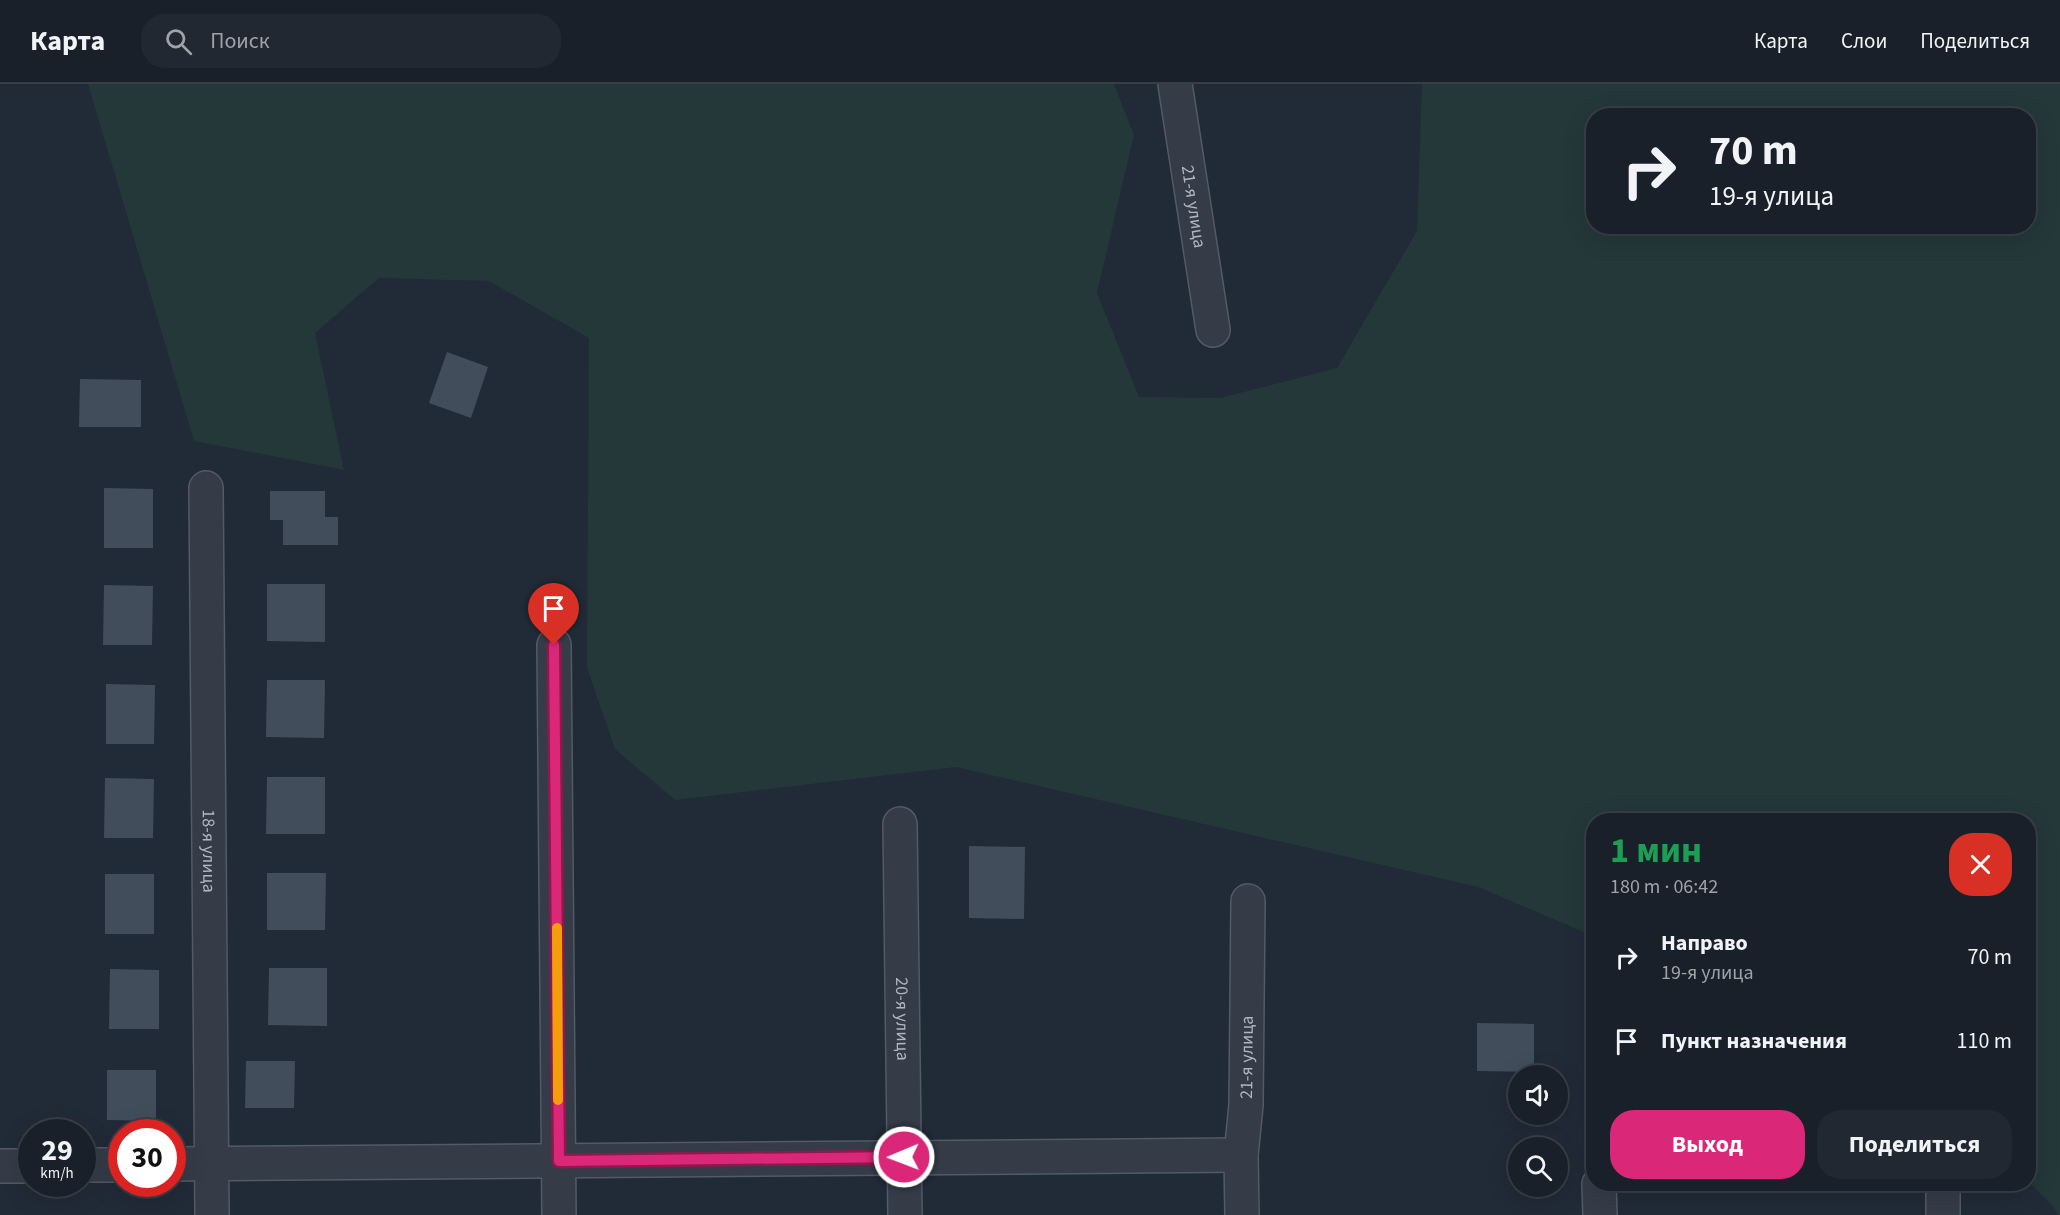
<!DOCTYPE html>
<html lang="ru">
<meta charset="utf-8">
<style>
body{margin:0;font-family:"Source Sans 3",sans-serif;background:#222831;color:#f1f3f6;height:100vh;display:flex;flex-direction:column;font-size:22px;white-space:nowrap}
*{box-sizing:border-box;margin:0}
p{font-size:20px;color:#9fa3a8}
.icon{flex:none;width:33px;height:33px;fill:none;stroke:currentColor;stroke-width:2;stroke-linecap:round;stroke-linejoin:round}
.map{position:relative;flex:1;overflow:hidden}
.side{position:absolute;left:1586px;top:729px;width:450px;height:378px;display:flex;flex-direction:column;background:#192029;border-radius:24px;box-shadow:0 6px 24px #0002,0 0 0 2px #373e46}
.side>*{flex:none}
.top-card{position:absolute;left:1586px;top:24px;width:450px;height:126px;border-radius:24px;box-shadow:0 6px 24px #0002,0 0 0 2px #373e46;background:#192029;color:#f1f3f6;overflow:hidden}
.buttons{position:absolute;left:1508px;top:981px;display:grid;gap:12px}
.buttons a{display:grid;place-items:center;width:60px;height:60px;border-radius:50%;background:#192029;box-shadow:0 6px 24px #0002,0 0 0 2px #373e46;font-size:30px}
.speed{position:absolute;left:18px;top:1035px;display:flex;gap:12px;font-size:30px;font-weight:700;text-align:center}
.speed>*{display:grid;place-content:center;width:78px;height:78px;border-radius:50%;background:#192029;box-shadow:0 6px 24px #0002,0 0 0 2px #373e46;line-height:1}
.speed small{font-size:15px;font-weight:400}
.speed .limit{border:9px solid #d22;background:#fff;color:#111}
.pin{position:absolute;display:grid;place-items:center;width:51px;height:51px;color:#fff;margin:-62px -26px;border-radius:50% 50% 50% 0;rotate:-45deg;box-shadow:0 0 6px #0007}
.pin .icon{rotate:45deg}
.me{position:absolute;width:66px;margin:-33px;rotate:269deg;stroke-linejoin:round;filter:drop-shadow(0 0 4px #0008)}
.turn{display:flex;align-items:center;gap:21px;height:126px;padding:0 24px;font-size:27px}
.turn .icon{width:78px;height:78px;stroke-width:2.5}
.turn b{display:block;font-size:42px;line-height:51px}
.round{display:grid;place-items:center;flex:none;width:63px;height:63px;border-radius:24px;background:#222831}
.summary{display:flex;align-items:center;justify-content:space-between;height:102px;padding:0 24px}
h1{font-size:36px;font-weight:700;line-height:45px;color:#1e9e55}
.primary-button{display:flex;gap:12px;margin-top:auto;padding:12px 24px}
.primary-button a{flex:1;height:69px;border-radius:24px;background:#db2777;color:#fff;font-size:24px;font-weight:700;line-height:69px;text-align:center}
.primary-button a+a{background:#222831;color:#f1f3f6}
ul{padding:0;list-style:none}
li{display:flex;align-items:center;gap:18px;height:84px;padding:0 24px}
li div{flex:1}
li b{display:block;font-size:22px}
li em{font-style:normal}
header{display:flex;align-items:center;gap:36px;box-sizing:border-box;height:84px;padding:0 30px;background:#192029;border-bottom:2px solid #373e46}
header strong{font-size:28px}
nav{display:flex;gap:33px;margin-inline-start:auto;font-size:21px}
.search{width:420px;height:54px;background:#222831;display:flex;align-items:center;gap:15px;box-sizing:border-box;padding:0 21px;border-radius:24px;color:#9fa3a8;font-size:22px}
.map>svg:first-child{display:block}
</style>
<header>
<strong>Карта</strong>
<div class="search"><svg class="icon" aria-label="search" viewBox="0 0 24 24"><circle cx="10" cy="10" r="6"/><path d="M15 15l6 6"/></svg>Поиск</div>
<nav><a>Карта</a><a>Слои</a><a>Поделиться</a></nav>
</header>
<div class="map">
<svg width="2060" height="1131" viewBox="0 0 2060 1131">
<rect width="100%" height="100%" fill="#212a37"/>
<path fill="#243739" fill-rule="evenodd" d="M88 0H1114L1134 51 1097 209 1139 313 1220 314 1337 284 1417 147 1422 0H2060V1131H2058L2054 1123 2028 1097V736H1593V852L1478 803 956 683 675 716 615 665 587 584 589 254 489 197 379 194 315 249 344 386 194 357ZM1593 32H2028V142H1593Z"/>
<path fill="#424d5c" d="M447 268 488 283 471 334 429 319Z
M80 295 141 296V343H79Z
M104 404 153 405V464H104Z
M270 407H325V433H338V461H283V436H270Z
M267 500H325V558L267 557Z
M104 501 153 502 152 561H103Z
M267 596H325L324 654 266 653Z
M106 600 155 601 154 660H106Z
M267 693H325V750H266Z
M105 694 154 695 153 754H104Z
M969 762 1025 763 1024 835 969 834Z
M267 789H326L325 846H267Z
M105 790H154V850H105Z
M269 884H327V942L268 941Z
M110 885 159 886V945H109Z
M1477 939 1534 940V988L1477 987Z
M246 977H295L294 1024H245Z
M107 986H156V1037L107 1036Z"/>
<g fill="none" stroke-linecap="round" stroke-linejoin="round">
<g stroke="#525a65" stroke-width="36">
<g id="minor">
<path id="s1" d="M1175 0 1213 246"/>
<path id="s2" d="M206 404 212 1131"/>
<path d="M554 561 559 1131"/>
<path id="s3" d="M900 740 905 1131"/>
<path d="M172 1080 1241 1071"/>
<path d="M82 1081H122"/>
<path d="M0 1082H32"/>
<path d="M1599 1100 1600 1131"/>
<path d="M1943 1100V1131"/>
<path id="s4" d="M1242 1131 1241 1071 1246 1021 1248 817"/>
</g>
</g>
<use href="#minor" stroke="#353c48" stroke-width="33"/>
</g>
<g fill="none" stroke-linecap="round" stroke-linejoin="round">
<g stroke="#8e194d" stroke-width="15">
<path id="route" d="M554 561 559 1077 904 1073"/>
</g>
<use href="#route" stroke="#db2777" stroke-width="10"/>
<path stroke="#f59e0b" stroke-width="10" d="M557 844 558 1016"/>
</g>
<g text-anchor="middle" stroke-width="6" stroke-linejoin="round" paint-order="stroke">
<g font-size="18" fill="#afb7c4" stroke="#1a212c">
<text dy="6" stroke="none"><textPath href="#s1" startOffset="124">21-я улица</textPath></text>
<text dy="6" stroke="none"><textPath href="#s2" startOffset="363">18-я улица</textPath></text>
<text dy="6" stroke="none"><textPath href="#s3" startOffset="195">20-я улица</textPath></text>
<text dy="6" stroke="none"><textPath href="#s4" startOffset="158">21-я улица</textPath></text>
</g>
</g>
</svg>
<div class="buttons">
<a><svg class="icon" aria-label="sound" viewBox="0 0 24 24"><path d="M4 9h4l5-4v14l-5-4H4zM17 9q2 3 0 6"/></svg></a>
<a><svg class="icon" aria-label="search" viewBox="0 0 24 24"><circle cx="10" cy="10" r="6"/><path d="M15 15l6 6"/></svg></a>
</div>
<div class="speed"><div>29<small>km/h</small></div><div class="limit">30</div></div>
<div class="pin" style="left:554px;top:561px;background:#d93025"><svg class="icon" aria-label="arrive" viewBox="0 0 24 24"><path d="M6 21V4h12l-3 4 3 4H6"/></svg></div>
<svg class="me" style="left:904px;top:1073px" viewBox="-20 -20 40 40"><circle r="17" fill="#db2777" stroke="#fff" stroke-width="3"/><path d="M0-11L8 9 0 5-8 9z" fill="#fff"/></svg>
<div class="top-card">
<div class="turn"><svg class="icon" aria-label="right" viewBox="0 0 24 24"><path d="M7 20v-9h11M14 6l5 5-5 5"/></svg><div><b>70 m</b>19-я улица</div></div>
</div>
<section class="side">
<div class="summary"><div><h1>1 мин</h1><p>180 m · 06:42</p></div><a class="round" style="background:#d93025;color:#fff"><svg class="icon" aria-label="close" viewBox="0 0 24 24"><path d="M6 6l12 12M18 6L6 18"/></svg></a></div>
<ul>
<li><svg class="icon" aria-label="right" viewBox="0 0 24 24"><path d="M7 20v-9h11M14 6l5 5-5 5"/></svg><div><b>Направо</b><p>19-я улица</p></div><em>70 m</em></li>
<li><svg class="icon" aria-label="arrive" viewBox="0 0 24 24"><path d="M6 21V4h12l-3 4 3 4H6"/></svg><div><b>Пункт назначения</b></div><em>110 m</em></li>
</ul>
<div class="primary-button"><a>Выход</a><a>Поделиться</a></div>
</section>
</div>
